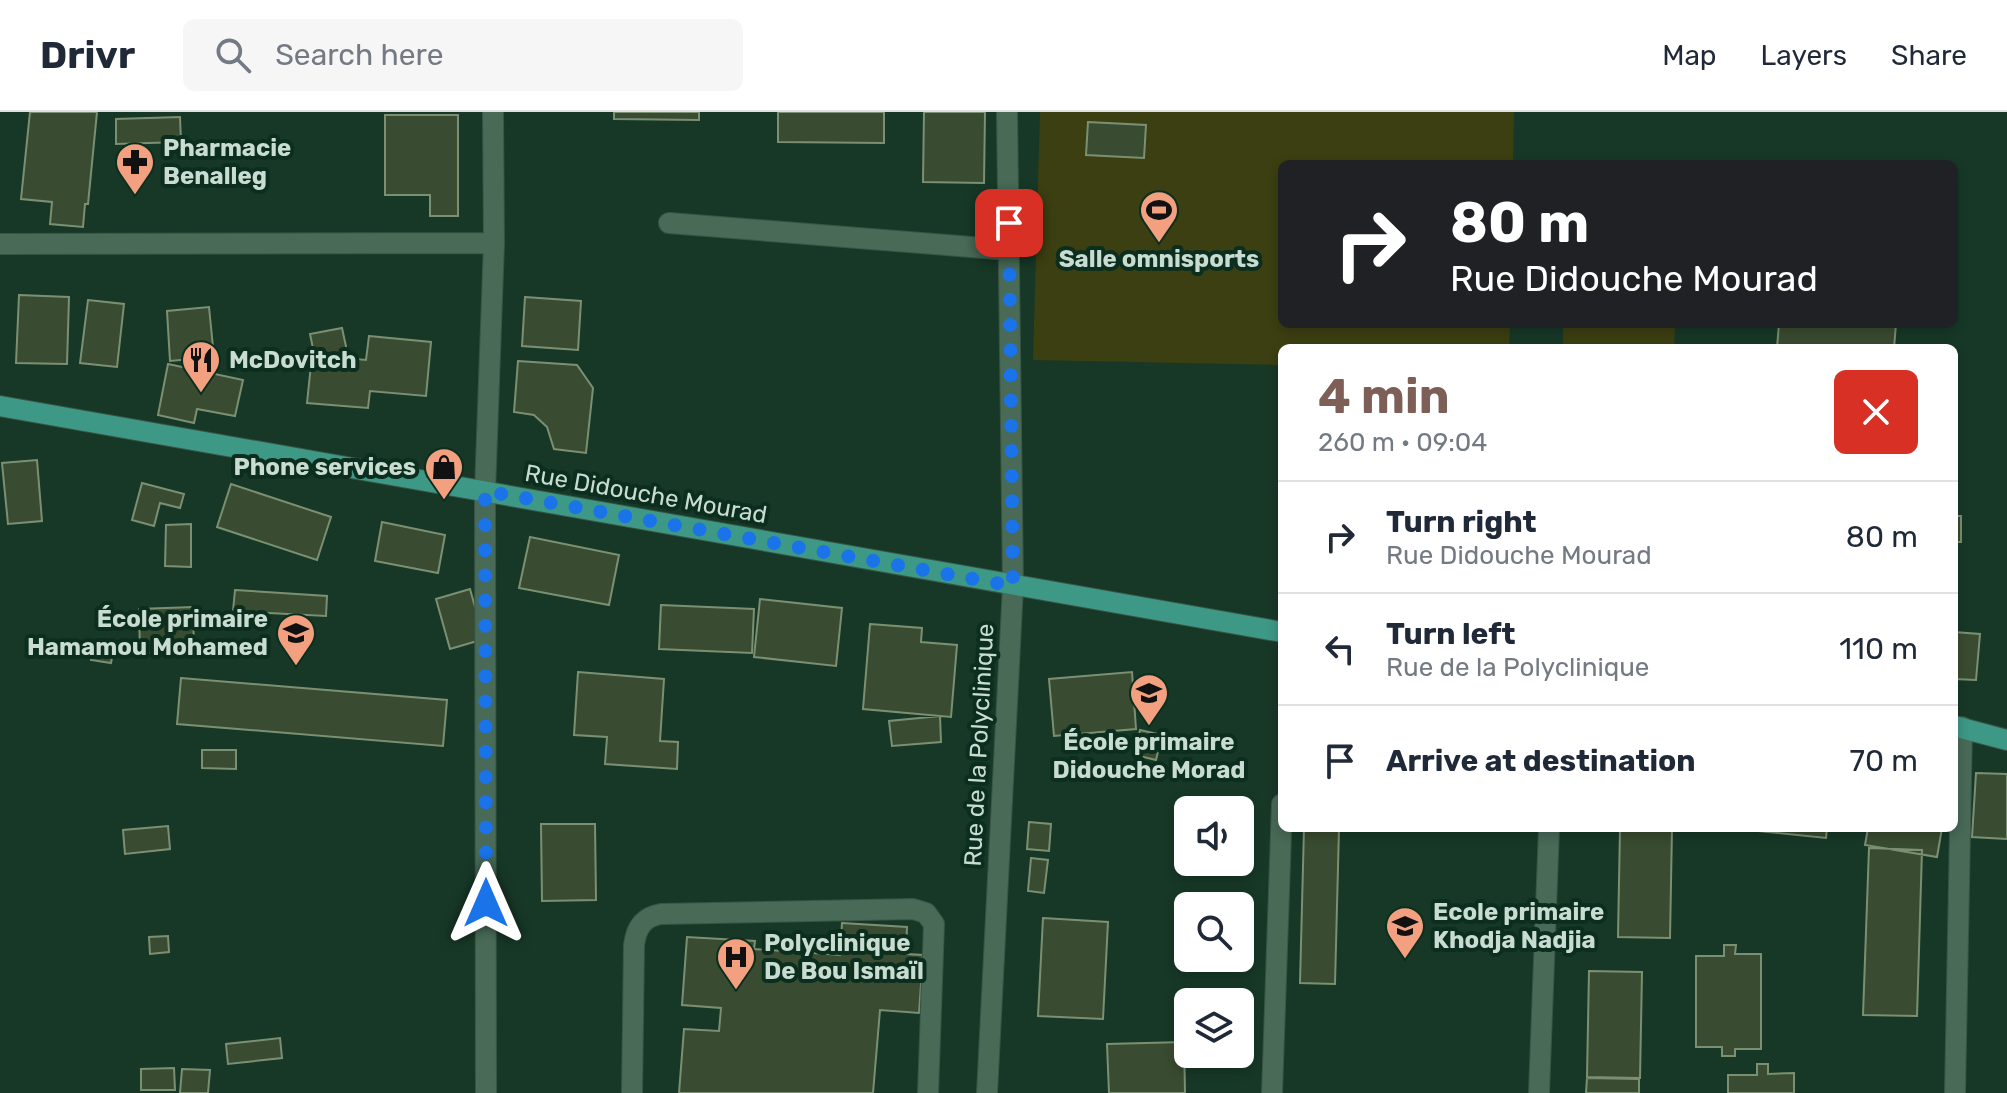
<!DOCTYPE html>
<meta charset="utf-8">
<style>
body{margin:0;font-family:Rubik,sans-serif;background:#f6f6f7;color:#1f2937;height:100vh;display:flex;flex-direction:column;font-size:30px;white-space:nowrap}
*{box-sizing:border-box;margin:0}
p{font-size:26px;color:#747a83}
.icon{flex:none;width:44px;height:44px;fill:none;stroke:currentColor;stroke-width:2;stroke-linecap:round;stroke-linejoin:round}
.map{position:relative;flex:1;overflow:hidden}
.panel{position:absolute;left:1278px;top:232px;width:680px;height:488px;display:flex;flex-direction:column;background:#fff;border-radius:12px;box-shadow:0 4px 12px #0003}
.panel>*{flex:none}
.top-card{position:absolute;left:1278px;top:48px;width:680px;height:168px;border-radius:12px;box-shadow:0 4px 12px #0003;background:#202124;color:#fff;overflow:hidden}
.fabs{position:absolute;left:1174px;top:684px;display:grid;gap:16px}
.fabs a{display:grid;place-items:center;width:80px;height:80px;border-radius:12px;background:#fff;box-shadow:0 4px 12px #0003;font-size:40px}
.pin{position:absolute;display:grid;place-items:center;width:68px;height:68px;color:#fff;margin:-34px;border-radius:16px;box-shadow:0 4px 12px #0006}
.me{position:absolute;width:88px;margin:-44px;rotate:0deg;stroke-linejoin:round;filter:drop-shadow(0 0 6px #0008)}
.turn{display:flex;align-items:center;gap:28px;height:168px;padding:0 40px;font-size:36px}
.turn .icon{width:104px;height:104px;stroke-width:2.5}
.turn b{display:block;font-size:56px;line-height:68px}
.round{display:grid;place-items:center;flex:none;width:84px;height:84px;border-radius:12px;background:#f6f6f7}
.headline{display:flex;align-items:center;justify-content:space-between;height:136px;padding:0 40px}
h1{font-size:48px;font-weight:700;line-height:60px;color:#7e5f58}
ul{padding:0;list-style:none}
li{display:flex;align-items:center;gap:24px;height:112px;padding:0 40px;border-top:2px solid #e0e1e3}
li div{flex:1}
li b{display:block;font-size:30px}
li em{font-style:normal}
header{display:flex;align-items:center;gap:48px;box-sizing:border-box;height:112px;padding:0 40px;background:#fff;border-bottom:2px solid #e0e1e3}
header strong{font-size:38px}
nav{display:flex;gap:44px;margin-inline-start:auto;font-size:28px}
.search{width:560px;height:72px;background:#f6f6f7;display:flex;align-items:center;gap:20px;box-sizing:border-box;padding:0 28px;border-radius:12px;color:#747a83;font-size:30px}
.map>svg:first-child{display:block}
</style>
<header>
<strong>Drivr</strong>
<div class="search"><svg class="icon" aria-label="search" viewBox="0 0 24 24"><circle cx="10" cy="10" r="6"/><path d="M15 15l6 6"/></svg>Search here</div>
<nav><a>Map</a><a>Layers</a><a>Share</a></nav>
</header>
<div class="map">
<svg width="2007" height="981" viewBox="0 0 2007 981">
<rect width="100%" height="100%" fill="#173827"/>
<path fill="#3c3f11" d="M1040 0H1514L1513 52H1282V212H1510L1509 236H1282V253L1033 248Z
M1563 212H1675L1674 236H1563Z"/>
<path fill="#394b30" stroke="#7b9072" stroke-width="2" d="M30 0H97L88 92H85L83 115 50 112 52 90 21 87Z
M614 0H699V8L614 7Z
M778 0H884V31L778 30Z
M924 0H985L984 71 923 70Z
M385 3H458V104H430V83H385Z
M180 5 181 30 116 32V7Z
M1088 10 1146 13 1144 46 1086 43Z
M19 183 69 185 67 252 16 251Z
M525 185 581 189 578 238 522 234Z
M88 188 124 192 117 255 80 251Z
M209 195 214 245 170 249 167 199Z
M1779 212H1896L1894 236H1777Z
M342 216 347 239 315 246 310 222Z
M369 224 431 230 426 284 370 279 368 296 307 291 312 243 366 248Z
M518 249 577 253 593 276 586 341 554 337 547 315 534 303 514 300Z
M168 252 243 268 235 304 197 297 194 311 158 303Z
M37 348 42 409 8 412 2 351Z
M142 371 184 382 180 396 160 391 154 414 132 408Z
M231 372 331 405 317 448 217 415Z
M1954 404H1961V430H1954Z
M382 410 445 423 438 461 375 449Z
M191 412V455L165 454 166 413Z
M530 425 619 443 609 493 519 476Z
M470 477 484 527 450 537 436 487Z
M235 478 327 484 326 504 233 499Z
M760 487 842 496 836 554 754 545Z
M661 493 754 497 752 541 659 537Z
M193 495 194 540 140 541 139 497Z
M870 512 922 516 921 530 957 533 951 605 863 597Z
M1954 520 1980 522 1976 568 1954 567Z
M93 532 114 535 111 551 91 548Z
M578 560 664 567 660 629 678 630 677 657 605 652 607 625 574 623Z
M1132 560 1136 617 1054 624 1049 567Z
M181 566 447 588 443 634 177 612Z
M940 604 941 630 892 634 889 609Z
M1140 618 1162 623 1156 648 1135 643Z
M202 638H236V657L202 656Z
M1976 661 2007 662V727L1972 725Z
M1029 710 1051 712 1049 739 1027 737Z
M541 712H595L596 788 542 789Z
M168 714 170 737 125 742 123 718Z
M1304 716H1339L1335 872 1300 871Z
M1620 716H1672L1670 826 1618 825Z
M1729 716H1827L1826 726Z
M1868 716H1942L1937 745 1865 733Z
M1869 736 1922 738 1917 904 1863 903Z
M1031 746 1048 748 1044 781 1028 779Z
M1043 806 1108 810 1103 907 1038 904Z
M842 811 907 815 906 842 923 843 919 901 880 898 873 981H679L684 917 719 919 721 896 682 893 687 825 755 829 754 837 840 843Z
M168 824 169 840 150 842 149 825Z
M1724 833H1736L1735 842H1761V937H1735V944H1722V935H1696V844H1724Z
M1589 859 1642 860 1640 966 1587 965Z
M280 926 282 946 228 952 226 932Z
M1184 930 1185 981H1109L1107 932Z
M1757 952H1768V962L1794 961V981H1728V963H1757Z
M174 956 175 978H141V957Z
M182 957 210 958 208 981H180Z
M1587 966 1639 967V981H1586Z"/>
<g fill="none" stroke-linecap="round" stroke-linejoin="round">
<g stroke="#385446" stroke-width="22">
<path id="minor" d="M669 111 1009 138
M0 132 494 131
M486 981 485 379 494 131 493 0
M632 981 634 833C636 816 643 805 661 802L913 797 926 801 934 812 928 981
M987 981 1013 474 1007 0
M1272 981 1282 692
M1539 981 1549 716
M1955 981 1962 615"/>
</g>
<g stroke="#385446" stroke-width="22">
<path id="major" d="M0 294 1282 520
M1954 614 2007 628"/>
</g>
<use href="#minor" stroke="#486a57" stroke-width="20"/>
<use href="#major" stroke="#3d9886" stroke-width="20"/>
</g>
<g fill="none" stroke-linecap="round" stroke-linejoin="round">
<path stroke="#1a73e8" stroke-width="14" stroke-dasharray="0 25.2" d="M486 791 485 379 1013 474 1009 111"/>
</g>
<defs>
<g id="pharmacy-pin" transform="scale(2)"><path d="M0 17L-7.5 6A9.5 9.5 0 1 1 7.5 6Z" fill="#f2a080" stroke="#0c2e1e"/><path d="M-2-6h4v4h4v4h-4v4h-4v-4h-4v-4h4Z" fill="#111"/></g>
<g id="stadium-pin" transform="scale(2)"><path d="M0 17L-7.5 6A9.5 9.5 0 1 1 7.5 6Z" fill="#f2a080" stroke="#0c2e1e"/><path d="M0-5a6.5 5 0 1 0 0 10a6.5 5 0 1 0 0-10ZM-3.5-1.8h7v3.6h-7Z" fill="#111"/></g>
<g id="restaurant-pin" transform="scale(2)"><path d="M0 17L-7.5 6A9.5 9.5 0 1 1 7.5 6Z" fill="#f2a080" stroke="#0c2e1e"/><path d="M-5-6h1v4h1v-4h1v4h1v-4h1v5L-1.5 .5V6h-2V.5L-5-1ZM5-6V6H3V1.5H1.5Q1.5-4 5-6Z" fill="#111"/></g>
<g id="shop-pin" transform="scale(2)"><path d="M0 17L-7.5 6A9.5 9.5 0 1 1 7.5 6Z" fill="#f2a080" stroke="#0c2e1e"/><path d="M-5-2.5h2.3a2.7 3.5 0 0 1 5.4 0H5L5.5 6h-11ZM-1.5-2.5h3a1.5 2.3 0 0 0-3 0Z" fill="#111"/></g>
<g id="school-pin" transform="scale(2)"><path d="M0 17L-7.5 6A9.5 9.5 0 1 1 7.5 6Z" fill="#f2a080" stroke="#0c2e1e"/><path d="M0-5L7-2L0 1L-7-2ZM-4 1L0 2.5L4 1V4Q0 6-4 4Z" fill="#111"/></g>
<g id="hospital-pin" transform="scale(2)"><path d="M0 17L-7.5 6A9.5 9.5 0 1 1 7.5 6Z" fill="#f2a080" stroke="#0c2e1e"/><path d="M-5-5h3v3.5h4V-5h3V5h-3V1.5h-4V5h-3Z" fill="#111"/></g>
</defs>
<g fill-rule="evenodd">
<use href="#pharmacy-pin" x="135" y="50"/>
<use href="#stadium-pin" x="1159" y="98"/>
<use href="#restaurant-pin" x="201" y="248"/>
<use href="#shop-pin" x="444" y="355"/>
<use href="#school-pin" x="296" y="521"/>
<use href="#school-pin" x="1149" y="581"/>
<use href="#school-pin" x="1405" y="814"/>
<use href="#hospital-pin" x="736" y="845"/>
</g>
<g text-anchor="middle" stroke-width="8" stroke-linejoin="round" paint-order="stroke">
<g font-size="24" font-weight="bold" fill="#c9dcd1" stroke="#0c2e1e" text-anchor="start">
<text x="163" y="44">Pharmacie<tspan x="163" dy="28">Benalleg</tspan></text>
<text x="1159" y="155" text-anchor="middle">Salle omnisports</text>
<text x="229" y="256">McDovitch</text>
<text x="416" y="363" text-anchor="end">Phone services</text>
<text x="268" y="515" text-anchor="end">École primaire<tspan x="268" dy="28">Hamamou Mohamed</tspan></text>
<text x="1149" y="638" text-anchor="middle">École primaire<tspan x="1149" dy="28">Didouche Morad</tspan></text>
<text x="1433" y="808">Ecole primaire<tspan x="1433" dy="28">Khodja Nadjia</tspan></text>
<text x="764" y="839">Polyclinique<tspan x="764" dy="28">De Bou Ismaïl</tspan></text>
</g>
<g font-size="24" fill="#c9dcd1" stroke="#0c2e1e">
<text transform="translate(646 382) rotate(10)" y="8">Rue Didouche Mourad</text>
<text transform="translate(979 633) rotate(-87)" y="8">Rue de la Polyclinique</text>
</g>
</g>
</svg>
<div class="fabs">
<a><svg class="icon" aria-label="sound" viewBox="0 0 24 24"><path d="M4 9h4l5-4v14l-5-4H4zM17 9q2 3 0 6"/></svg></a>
<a><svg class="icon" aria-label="search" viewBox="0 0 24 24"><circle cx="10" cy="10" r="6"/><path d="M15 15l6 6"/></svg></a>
<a><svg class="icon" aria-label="layers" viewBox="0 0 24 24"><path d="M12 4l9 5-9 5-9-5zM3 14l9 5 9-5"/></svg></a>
</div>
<div class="pin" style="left:1009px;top:111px;background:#d93025"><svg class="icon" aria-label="arrive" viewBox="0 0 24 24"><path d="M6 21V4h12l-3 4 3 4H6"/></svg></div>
<svg class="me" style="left:486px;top:791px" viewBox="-20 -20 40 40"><path d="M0-17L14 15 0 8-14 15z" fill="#1a73e8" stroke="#fff" stroke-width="4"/></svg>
<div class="top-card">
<div class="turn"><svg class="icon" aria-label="right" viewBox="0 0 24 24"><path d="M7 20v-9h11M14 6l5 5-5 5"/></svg><div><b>80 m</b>Rue Didouche Mourad</div></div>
</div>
<section class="panel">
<div class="headline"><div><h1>4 min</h1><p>260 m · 09:04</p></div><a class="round" style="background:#d93025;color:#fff"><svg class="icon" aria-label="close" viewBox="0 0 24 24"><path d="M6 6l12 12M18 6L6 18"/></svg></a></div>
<ul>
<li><svg class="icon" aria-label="right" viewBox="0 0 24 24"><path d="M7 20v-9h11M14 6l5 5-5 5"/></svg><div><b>Turn right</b><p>Rue Didouche Mourad</p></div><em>80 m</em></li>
<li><svg class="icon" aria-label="left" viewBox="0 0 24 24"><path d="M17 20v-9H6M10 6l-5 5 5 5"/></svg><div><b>Turn left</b><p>Rue de la Polyclinique</p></div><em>110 m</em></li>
<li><svg class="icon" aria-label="arrive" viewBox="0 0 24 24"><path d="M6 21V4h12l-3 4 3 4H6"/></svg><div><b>Arrive at destination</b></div><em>70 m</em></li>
</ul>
</section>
</div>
